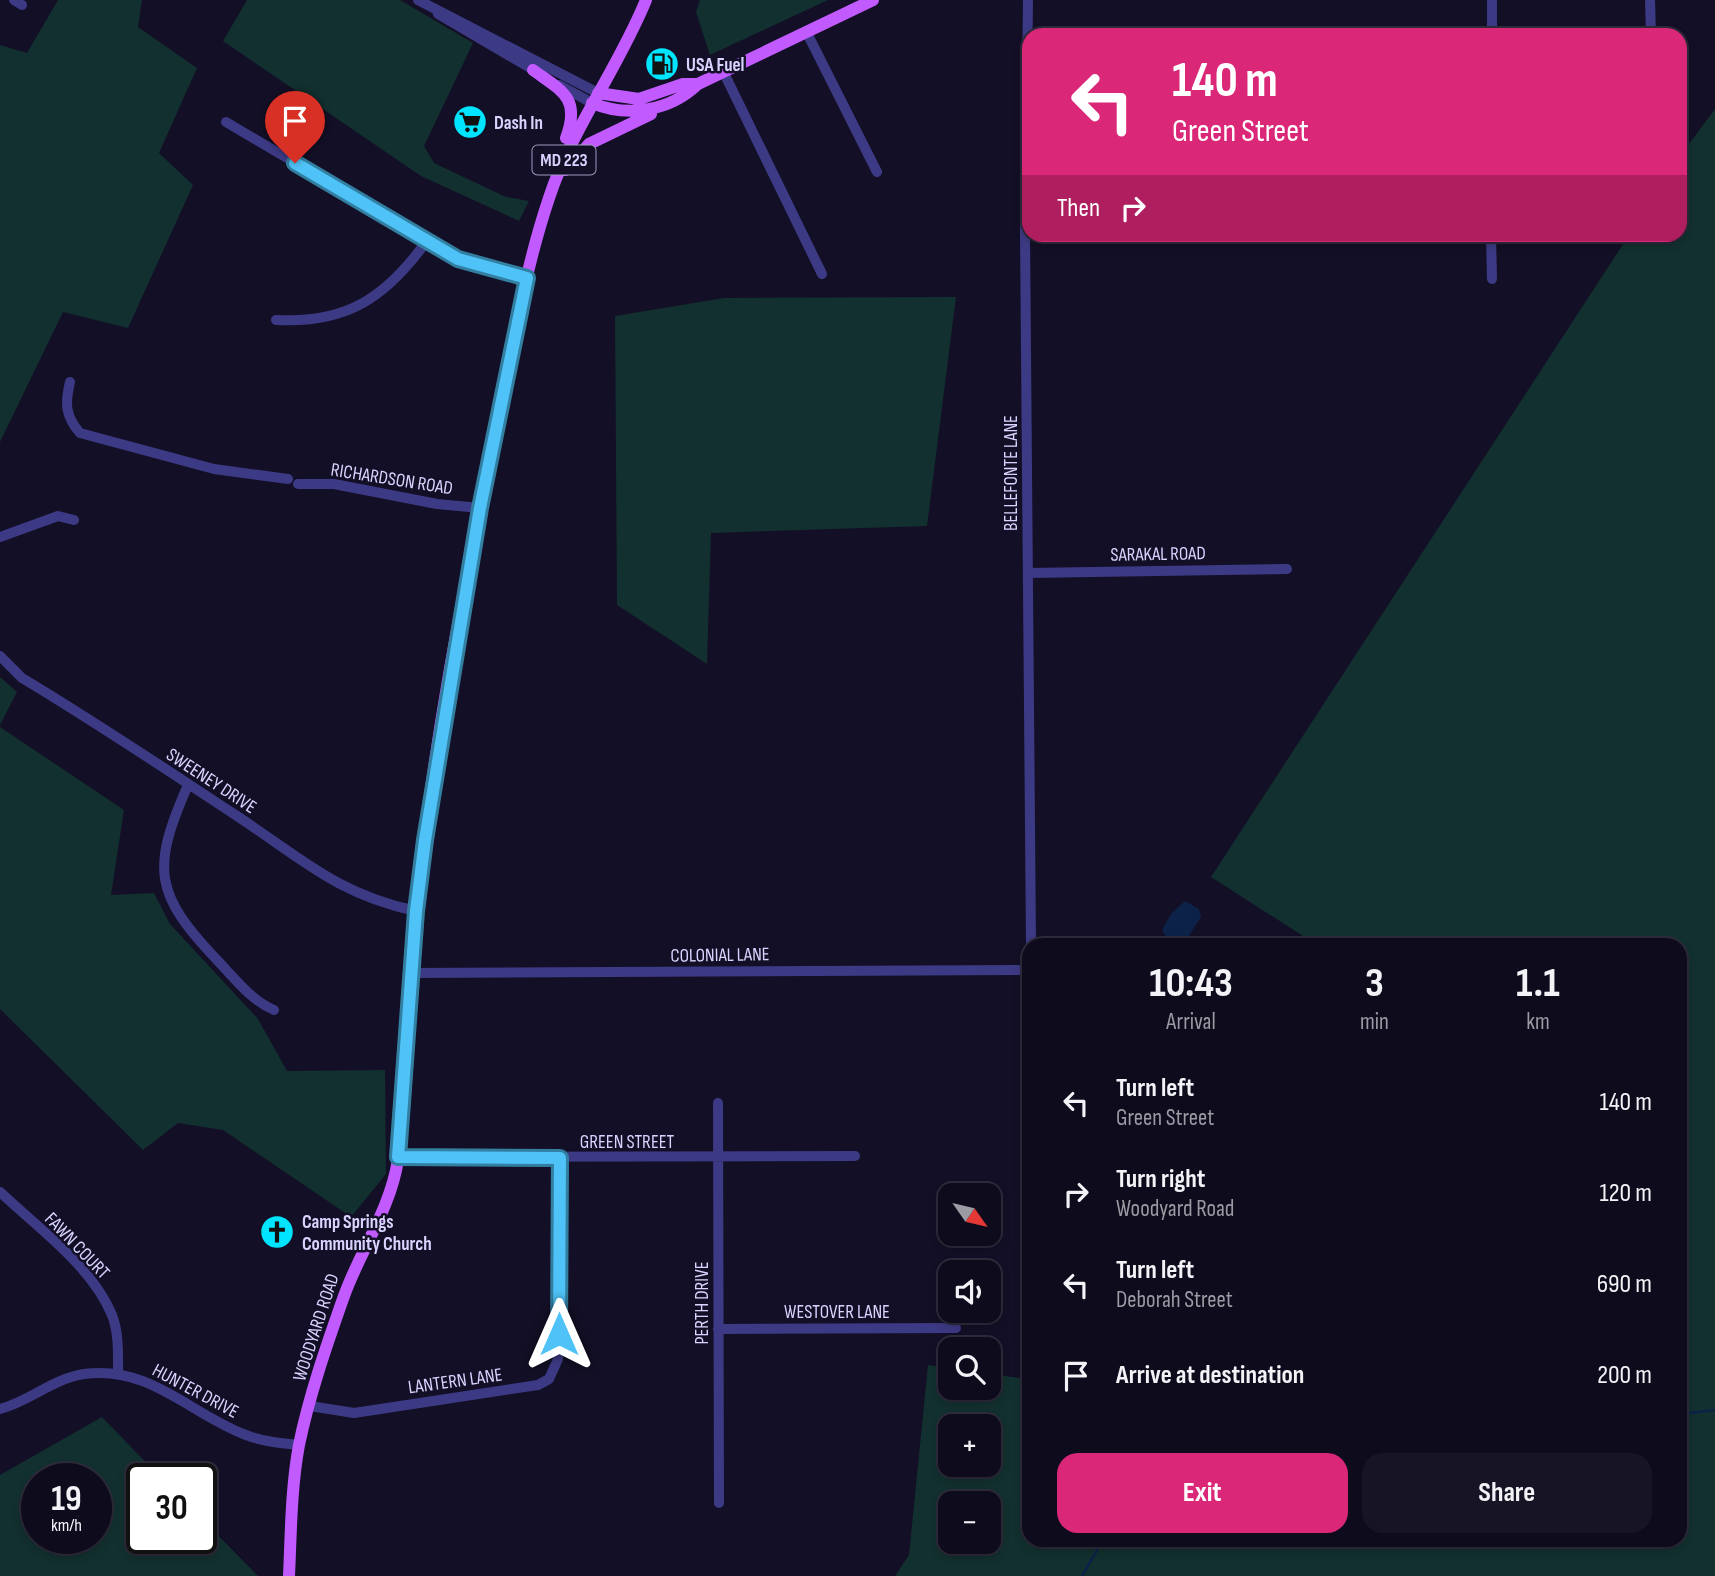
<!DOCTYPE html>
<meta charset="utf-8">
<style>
body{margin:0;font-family:"Sofia Sans Condensed",sans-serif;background:#171425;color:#f1f3f6;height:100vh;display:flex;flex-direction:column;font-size:26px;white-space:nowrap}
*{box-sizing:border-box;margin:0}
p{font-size:23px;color:#9b9ba3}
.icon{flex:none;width:38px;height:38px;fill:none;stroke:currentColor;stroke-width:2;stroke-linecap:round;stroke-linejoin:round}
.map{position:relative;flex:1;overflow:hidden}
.side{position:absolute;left:1022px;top:938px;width:665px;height:609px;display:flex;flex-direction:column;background:#0e0b1c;border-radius:21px;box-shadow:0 4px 10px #0003,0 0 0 2px #2e2b3b}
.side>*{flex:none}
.hud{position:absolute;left:1022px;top:28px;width:665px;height:214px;border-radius:21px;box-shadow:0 4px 10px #0003,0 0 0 2px #2e2b3b;background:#db2777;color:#fff;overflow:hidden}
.needle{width:46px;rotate:124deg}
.fabs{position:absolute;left:938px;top:1183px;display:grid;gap:14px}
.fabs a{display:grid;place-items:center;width:63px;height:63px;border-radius:14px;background:#0e0b1c;box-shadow:0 4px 10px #0003,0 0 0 2px #2e2b3b;font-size:35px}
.speed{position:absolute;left:21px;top:1463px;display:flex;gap:14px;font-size:35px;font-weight:700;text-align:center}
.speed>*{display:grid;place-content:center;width:91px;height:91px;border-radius:50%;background:#0e0b1c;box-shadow:0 4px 10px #0003,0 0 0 2px #2e2b3b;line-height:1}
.speed small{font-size:18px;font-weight:400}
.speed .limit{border:4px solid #111;border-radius:10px;background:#fff;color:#111}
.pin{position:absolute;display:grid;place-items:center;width:60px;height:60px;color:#fff;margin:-72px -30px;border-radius:50% 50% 50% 0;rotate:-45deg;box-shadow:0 0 7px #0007}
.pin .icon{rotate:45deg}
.me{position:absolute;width:77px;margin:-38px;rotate:0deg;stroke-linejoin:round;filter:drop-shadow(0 0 5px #0008)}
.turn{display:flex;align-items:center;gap:24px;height:147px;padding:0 35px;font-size:32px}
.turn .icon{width:91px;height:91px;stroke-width:2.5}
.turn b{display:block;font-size:49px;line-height:60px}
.then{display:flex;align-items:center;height:66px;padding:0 35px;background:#0003;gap:14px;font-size:26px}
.eta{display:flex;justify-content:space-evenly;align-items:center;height:119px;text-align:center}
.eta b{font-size:42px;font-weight:700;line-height:49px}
.button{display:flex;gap:14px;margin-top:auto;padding:14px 35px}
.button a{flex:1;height:80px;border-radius:21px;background:#db2777;color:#fff;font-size:28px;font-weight:700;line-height:80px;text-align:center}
.button a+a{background:#171425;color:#f1f3f6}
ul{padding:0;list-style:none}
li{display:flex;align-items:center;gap:21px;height:91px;padding:0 35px}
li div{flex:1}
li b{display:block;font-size:26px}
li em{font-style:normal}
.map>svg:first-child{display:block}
</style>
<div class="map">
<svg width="1715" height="1576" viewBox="0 0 1715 1576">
<rect width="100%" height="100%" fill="#130f26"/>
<path fill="#12302f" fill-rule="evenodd" d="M58 0H142L138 27 197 68 159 153 193 185 128 328 63 312 0 442V45L27 53Z
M247 0H400L473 43 424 146 434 163 506 197 529 201 519 221 421 176 223 41Z
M700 0H828L710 55 696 12Z
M1715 109V1576H895L909 1555 928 1365 950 1368V1388H989V1374L1029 1379V1540H1680V945H1317L1211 877 1629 235 1680 234V156ZM950 1426H989V1465H950ZM950 1503H989V1542H950Z
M956 297 927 526 711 533 707 664 617 605 615 316 724 298Z
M0 677 17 692 0 725Z
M0 727 124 810 111 895 154 893 170 924 258 1019 287 1071 385 1070 386 1174 351 1217 223 1130 178 1123 143 1150 0 1009Z
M102 1417 162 1479H142V1538H201V1518L258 1576H0V1475ZM37 1479H96V1538H37Z"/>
<path fill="#0c2248" d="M1185 901 1199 909 1201 917 1183 945C1170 945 1168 941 1162 930L1171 914Z"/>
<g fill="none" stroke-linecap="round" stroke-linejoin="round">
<path stroke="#0c2248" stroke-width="2.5" d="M1680 1414 1715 1410
M1082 1576 1103 1540"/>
<path stroke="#3d3a85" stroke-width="10" d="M14 0 22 5
M418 0 598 93
M1028 0 1025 233 1031 945
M1650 0 1651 35
M438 14 537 72
M807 33 877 172
M1492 35V0
M723 71 822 274
M559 85 592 103
M226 122 458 259 527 278
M1491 234 1492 279
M276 320C347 324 386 297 426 242
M70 382C65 403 65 416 80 433L214 469 288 479
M298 484H334L437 504 480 508
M0 537 58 516 74 520
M1028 573 1287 569
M0 656 22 678C94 721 164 768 234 814 300 857 336 894 416 911
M188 785C151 869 154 894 218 961 236 980 251 1000 274 1010
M411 973 1029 970
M718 1103 719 1503
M398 1157 855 1156
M1028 1187 1029 1132
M0 1192C38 1228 91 1265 112 1315 119 1333 118 1354 118 1373
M718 1329 956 1328
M310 1406 354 1413 538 1385 549 1379 558 1359 560 1159
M0 1409C30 1401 52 1379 84 1374 150 1365 190 1414 246 1435 264 1442 281 1443 299 1445"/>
<path stroke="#c25bff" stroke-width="12" d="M533 70C562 91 581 98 566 138
M598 93 639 99 683 84H698
M592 103C628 118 670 111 698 84L873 0
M565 170 589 144 651 114
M289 1576C291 1533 291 1488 299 1445 309 1396 327 1344 344 1296 361 1249 390 1210 398 1160 410 1079 408 996 416 915 430 763 461 603 491 454 509 369 521 281 549 198 572 128 618 69 646 0"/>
</g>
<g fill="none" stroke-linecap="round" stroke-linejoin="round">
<g stroke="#337fa1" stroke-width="18">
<path id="route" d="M295 163 458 259 527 278 480 508 425 840 416 911 398 1157 560 1158 559 1334"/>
</g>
<use href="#route" stroke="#4fc3f7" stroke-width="12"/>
</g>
<defs>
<g id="fuel-disc" transform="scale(1.75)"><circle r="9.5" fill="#00e5ff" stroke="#130f26"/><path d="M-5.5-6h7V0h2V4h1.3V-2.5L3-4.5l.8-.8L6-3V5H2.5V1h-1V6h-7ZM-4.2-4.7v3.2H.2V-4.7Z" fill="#111"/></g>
<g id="supermarket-disc" transform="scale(1.75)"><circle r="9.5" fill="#00e5ff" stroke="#130f26"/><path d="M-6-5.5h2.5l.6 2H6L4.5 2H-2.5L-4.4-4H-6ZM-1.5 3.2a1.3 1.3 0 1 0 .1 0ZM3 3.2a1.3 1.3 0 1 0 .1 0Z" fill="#111"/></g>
<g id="church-disc" transform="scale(1.75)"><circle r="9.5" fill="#00e5ff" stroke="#130f26"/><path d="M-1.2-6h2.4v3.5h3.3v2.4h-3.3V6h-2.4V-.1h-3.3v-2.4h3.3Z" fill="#111"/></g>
</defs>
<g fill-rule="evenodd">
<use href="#fuel-disc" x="662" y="64"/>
<use href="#supermarket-disc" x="470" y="122"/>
<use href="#church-disc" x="277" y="1232"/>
</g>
<g text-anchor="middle" stroke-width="5" stroke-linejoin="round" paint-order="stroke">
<rect fill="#130f26" stroke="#9e99be" stroke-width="2" x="532.5" y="145.5" width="63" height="29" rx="5"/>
<g font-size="18" font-weight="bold" fill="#d9d4ff">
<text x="564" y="166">MD 223</text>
</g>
<g font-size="19" font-weight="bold" fill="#d9d4ff" stroke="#130f26" text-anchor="start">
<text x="686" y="71">USA Fuel</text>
<text x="494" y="129">Dash In</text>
<text x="302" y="1228">Camp Springs<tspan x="302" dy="22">Community Church</tspan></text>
</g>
<g font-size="19" fill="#d9d4ff" stroke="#130f26">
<text transform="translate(1010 473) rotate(-90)" y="7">BELLEFONTE LANE</text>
<text transform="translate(392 478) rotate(9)" y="7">RICHARDSON ROAD</text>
<text transform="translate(1158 553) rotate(-1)" y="7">SARAKAL ROAD</text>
<text transform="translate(212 780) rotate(33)" y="7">SWEENEY DRIVE</text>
<text transform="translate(720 954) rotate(-1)" y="7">COLONIAL LANE</text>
<text x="627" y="1148">GREEN STREET</text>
<text transform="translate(78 1245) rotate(46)" y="7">FAWN COURT</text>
<text transform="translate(701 1303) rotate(-90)" y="7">PERTH DRIVE</text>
<text x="837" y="1318">WESTOVER LANE</text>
<text transform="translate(315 1327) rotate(-72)" y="7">WOODYARD ROAD</text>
<text transform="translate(455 1380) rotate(-8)" y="7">LANTERN LANE</text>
<text transform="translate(196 1390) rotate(28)" y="7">HUNTER DRIVE</text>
</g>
</g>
</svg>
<div class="fabs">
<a><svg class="needle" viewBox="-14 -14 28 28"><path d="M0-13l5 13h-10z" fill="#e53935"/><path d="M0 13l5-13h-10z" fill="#9b9ba3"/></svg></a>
<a><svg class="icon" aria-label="sound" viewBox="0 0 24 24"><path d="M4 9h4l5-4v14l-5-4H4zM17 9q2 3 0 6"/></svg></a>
<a><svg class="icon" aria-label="search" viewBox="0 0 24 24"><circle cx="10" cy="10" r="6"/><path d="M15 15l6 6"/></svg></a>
<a>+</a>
<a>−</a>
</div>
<div class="speed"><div>19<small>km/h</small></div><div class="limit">30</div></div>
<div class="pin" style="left:295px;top:163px;background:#d93025"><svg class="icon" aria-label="arrive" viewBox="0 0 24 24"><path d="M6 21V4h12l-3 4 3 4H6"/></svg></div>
<svg class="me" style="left:559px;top:1334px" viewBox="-20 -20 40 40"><path d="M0-17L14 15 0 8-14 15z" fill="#4fc3f7" stroke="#fff" stroke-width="4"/></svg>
<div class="hud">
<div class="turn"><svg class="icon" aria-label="left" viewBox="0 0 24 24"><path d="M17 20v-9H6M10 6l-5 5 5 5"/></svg><div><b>140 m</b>Green Street</div></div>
<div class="then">Then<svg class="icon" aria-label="right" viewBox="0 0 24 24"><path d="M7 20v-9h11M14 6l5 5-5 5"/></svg></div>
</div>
<section class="side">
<div class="eta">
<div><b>10:43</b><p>Arrival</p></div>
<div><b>3</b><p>min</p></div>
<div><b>1.1</b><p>km</p></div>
</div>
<ul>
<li><svg class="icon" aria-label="left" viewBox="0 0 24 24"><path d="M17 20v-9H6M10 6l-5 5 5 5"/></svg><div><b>Turn left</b><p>Green Street</p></div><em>140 m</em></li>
<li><svg class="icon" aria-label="right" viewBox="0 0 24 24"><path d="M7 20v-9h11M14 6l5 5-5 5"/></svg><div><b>Turn right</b><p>Woodyard Road</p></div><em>120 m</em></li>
<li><svg class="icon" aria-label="left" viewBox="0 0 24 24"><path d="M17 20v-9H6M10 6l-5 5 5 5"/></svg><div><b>Turn left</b><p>Deborah Street</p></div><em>690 m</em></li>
<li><svg class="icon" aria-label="arrive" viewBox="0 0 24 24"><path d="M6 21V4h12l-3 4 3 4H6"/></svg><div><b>Arrive at destination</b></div><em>200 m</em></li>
</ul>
<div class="button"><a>Exit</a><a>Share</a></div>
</section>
</div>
